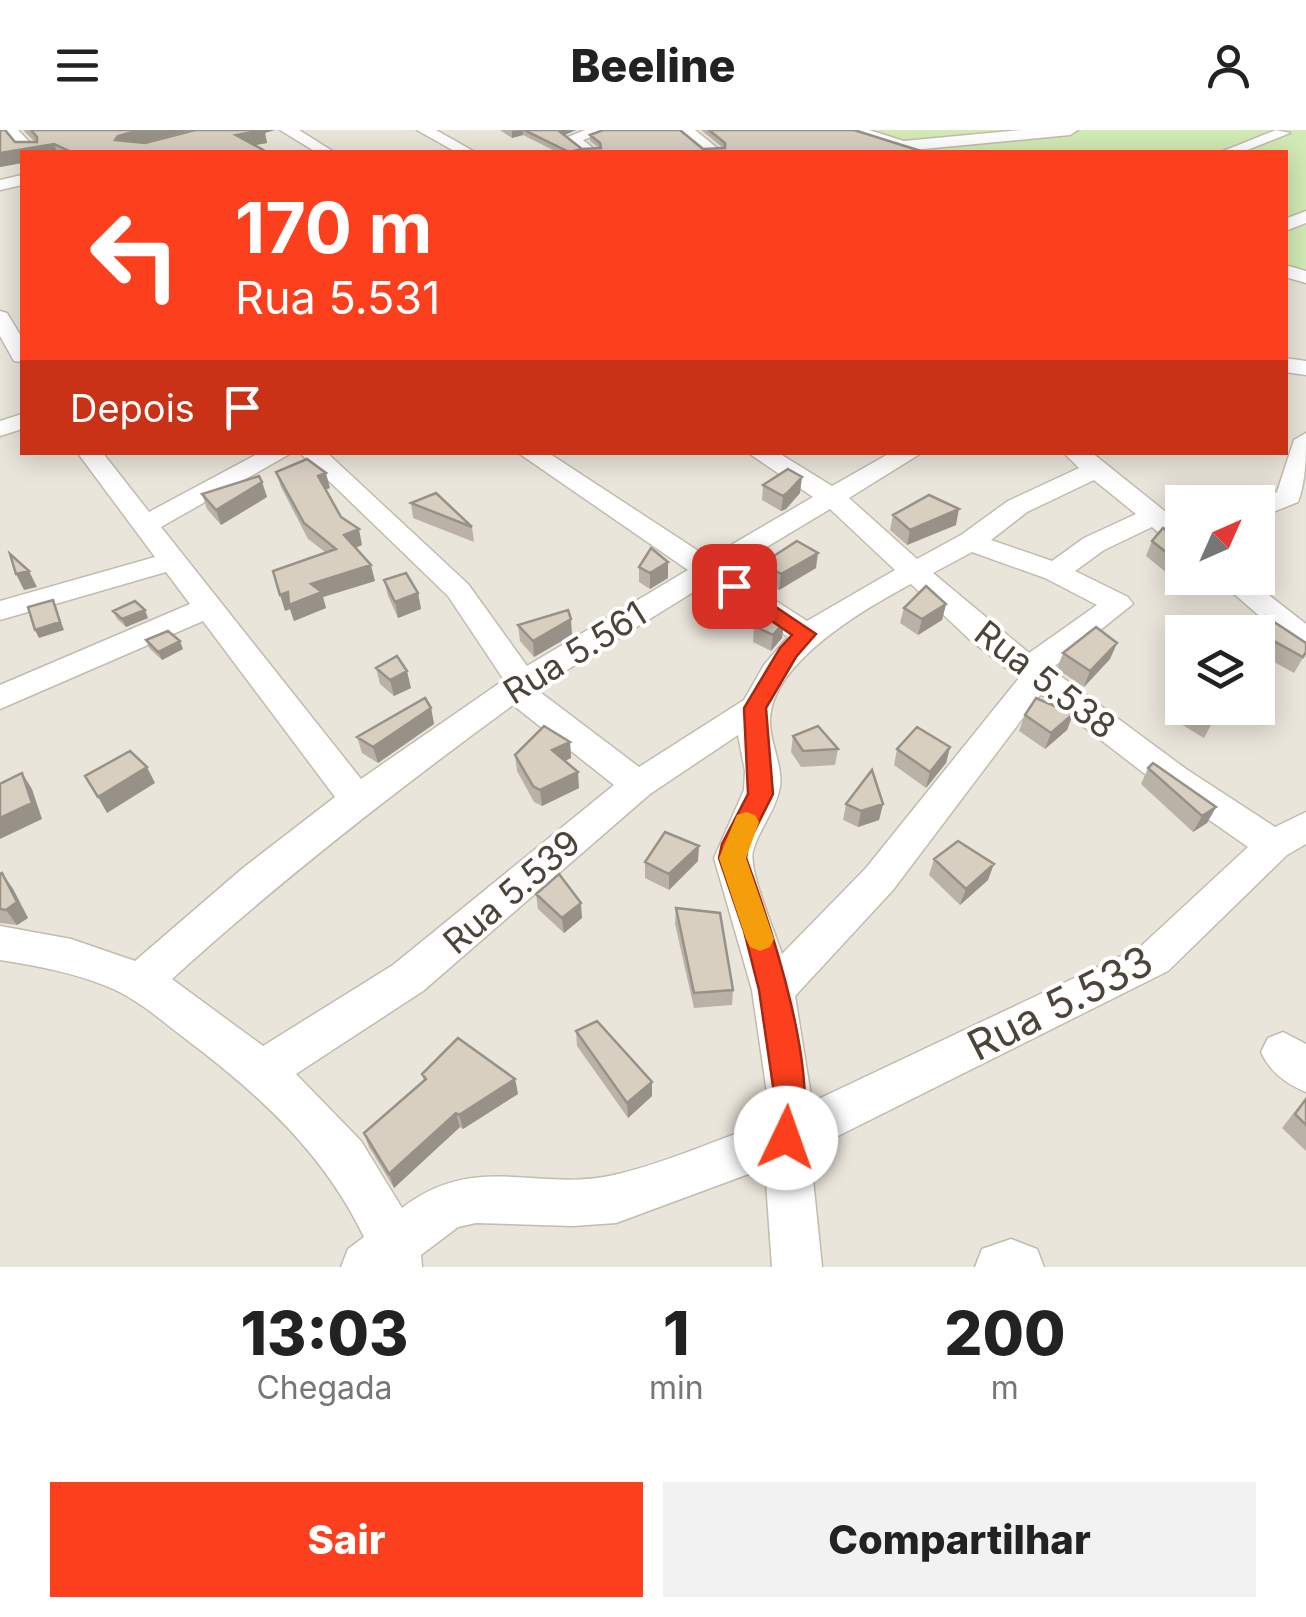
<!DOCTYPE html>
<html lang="pt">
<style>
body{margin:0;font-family:Inter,sans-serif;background:#f2f2f2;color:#222;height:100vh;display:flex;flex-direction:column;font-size:38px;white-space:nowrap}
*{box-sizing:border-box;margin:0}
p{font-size:32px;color:#767676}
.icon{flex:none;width:55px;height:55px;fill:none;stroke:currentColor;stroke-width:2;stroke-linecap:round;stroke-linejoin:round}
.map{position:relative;height:1137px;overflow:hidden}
.drawer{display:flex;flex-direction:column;background:#fff;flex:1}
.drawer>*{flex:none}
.hud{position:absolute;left:20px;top:20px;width:1268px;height:305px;border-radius:0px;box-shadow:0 5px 25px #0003;background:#fc3f1d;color:#fff;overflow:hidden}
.needle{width:65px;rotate:45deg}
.fabs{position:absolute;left:1165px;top:355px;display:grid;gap:20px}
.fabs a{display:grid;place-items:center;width:110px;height:110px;border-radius:0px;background:#fff;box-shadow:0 5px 25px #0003;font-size:50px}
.pin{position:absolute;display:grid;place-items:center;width:85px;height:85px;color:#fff;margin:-42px;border-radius:20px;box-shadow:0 5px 15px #0006}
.me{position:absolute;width:110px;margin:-55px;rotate:3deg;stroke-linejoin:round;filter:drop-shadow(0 0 8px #0008)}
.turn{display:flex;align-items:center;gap:35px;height:210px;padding:0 50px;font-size:45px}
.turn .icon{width:130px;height:130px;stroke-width:2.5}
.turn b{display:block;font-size:70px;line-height:85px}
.then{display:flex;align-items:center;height:95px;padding:0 50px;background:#0003;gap:20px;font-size:38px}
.eta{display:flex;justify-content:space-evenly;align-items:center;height:170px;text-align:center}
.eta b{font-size:60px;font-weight:800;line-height:70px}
.action{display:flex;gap:20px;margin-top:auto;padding:20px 50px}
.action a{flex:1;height:115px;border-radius:0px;background:#fc3f1d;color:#fff;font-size:40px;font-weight:800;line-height:115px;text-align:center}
.action a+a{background:#f2f2f2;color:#222}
header{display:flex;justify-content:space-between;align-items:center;height:130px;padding:0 50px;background:#fff;font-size:45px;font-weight:800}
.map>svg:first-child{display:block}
</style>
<header><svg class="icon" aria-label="menu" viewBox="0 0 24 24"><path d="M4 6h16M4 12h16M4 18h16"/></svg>Beeline<svg class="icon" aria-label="person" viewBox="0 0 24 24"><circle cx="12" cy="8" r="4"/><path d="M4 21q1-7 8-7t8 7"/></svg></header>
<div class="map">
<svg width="1306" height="1137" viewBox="0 0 1306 1137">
<rect width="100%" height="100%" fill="#f6f3ec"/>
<path fill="#eae5da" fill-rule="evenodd" d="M0 0H1306V1137H0ZM22 22H1285V322H22ZM1182 372H1258V448H1182ZM1182 502H1258V578H1182Z"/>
<path fill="#d2eab5" d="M868 0H1306V144L1285 137V22H936Z"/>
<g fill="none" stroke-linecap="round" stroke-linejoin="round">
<g stroke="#c2bbae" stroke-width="3">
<path id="minor" d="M2 0H18L39 22H23Z
M280 0H299L334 22H316Z
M417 0H436L475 22H456Z
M585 0H609L583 10 598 22H581L563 9Z
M677 0H695L722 22H705Z
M846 0H869L904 11 1022 0H1078L1070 5 902 21Z
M1276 0 1290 3 1242 22H1221Z
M22 45V55L0 60V50Z
M1306 81V93L1285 101V89Z
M1285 135 1306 141V153L1285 147Z
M0 181 7 183 22 208V232L14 231 0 206Z
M1285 228 1306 231V245L1285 242Z
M22 284V299L0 306V291Z
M1306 303C1306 326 1306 351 1298 372L1258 388V372H1253L1277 362 1294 310Z
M77 322H102L149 382 261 322H293L161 397 361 649 504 550 448 466 299 322H326L468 454 527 536 688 440 517 322H547L709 428 813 367 747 322H777L832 356 892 322H923L849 368 917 429 961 405 1008 371 1079 338 1063 322H1091L1182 395V416L1172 414 1152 397 1104 420 1075 441 1128 467 1133 474 1051 539 1186 639 1275 697 1306 682V714L1287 725 1168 841 810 1020 822 1137H772L765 1038 616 1093 573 1096 476 1093 458 1097 421 1125 422 1137H341L348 1119 364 1107C324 1024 260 965 187 910 162 891 140 871 111 858 76 843 38 836 0 830V796L71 809 135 831 243 738 335 667 203 491 0 579V555L190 474 166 442 0 490V471L155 427ZM1094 350 1136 384 1084 408 1052 431 991 410 1027 382ZM830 379 895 440 807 491 728 440ZM972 422 1045 448 1097 475 1029 523 933 443ZM708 453 788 507 764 535 744 570 639 637 536 559ZM911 454 969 509 1019 548 866 738 782 824C775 802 748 740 753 721 759 699 776 680 780 657 783 634 769 612 770 589 773 531 866 478 911 454ZM1041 564 1162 657 1248 717 1140 817 812 972 795 866 893 760ZM513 575 614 655 393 835 263 916 172 849C281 750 394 662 513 575ZM738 605 745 641 744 660 714 728 752 860 768 970 765 993C717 1010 668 1032 618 1044 539 1064 477 1020 402 1078L361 1011 296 944 423 861 650 664Z
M1216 448H1247L1306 494V520L1295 517Z
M1283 902 1306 914V962C1286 954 1270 942 1261 922L1268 908Z
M1011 1109 1037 1119 1044 1137H975L982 1119Z"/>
</g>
<use href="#minor" fill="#fff" fill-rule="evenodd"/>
</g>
<path fill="#bab2a6" d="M0 0 15 12H35L23 0H190L143 13 265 3 267 13 254 15 267 22H22V33L0 37Z
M500 0H576L564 5 582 22H557L523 5 512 8Z
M701 0H854L924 22H582V19L599 18 590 11V5L703 19 723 18Z
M276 342 330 358 326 359 341 387 362 415 356 418 375 451 323 467 326 478 294 491 290 479 285 481 325 422 308 409 281 357Z
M262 352 267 367 221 395 207 379 202 364Z
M763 355 800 363 786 379 781 381 762 370Z
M411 373 472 397 474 412 413 388Z
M893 385 956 395 907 415 890 400Z
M1152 411 1182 413V448H1204L1203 450 1189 461 1146 426Z
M668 432V448L650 459 639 452V437Z
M763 433 816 438 779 460 762 449Z
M384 450 418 463 421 479 398 488 388 466Z
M946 474 942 490 918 505 900 493 904 478Z
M113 481 148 488 126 497 117 489Z
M784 492 782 508 771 521 753 512 754 496Z
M518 495 572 505 534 527 520 511Z
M1248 497 1306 523 1294 543 1258 523V502H1245Z
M146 510 183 519 162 530 149 518Z
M1117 513 1110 529 1084 557 1057 539 1063 523Z
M376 538 411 558 394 566 380 554Z
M1182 563V578H1220L1204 608 1169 587 1176 570Z
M431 578 434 594 378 633 362 623 357 607Z
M1073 584 1067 600 1045 619 1019 601 1025 585Z
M793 606 838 619 835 635 801 637 791 622Z
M570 612 571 628 565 631 579 658 542 676 534 672 517 641 515 625Z
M950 617 946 633 926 658 894 635 897 619Z
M1148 638 1216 677 1207 693 1193 702 1141 654Z
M846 674H883L879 690 858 697 843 690Z
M934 729 988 750 960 775 929 745Z
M698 731 669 760 645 748V732Z
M2 743 13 759 28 788 17 795 0 793V744Z
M536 764 582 788 564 803 538 779Z
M676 778 733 860 732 875 694 878 675 794Z
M576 901 652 952V966L628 988 577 916Z
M422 944 515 949 518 964 463 999 460 997 394 1058 369 1017 364 1003 424 951Z
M1306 967V1021L1282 998Z"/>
<path fill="#979187" d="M140 0H190L122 18 115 10 118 6Z
M257 0H275L265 3 267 13 239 18 236 5Z
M523 0V5L512 8V1Z
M562 0H576L560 7 559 1Z
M54 14 57 22H22V33L0 37V23Z
M326 343 330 358 322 361 318 346Z
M802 347 800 363 786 379 781 381 783 366Z
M262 352 267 367 221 395 216 380Z
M959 379 956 395 907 415 910 400Z
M359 399 362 415 348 421 344 405Z
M818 423 816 438 779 460 781 444Z
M668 432V448L650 459V443Z
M371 435 375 451 323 467 326 478 294 491 290 479 285 481 280 465 311 454Z
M29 441 37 457 24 460 16 444Z
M1195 448H1204L1189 461Z
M418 463 421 479 398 488 395 472Z
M53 470 64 500 39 508 35 500Z
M946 474 942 490 918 505 922 489Z
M145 480 148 488 126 497 122 489Z
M571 489 572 505 534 527 533 511Z
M784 492 782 508 771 521 773 505Z
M180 511 183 519 162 530 158 522Z
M1117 513 1110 529 1084 557 1090 541Z
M407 541 411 558 394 566 390 550Z
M431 578 434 594 378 633 373 617Z
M1073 584 1067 600 1045 619 1051 603Z
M570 612 571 628 553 636 552 620Z
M950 617 946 633 926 658 930 642Z
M147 637 155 653 107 683 98 667Z
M578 642 579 658 542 676 540 660Z
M22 643 32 659 42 689 0 709V688Z
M883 674 879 690 858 697 861 681Z
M1216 677 1207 693 1193 702 1202 686Z
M699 716 698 731 669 760V744Z
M994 734 988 750 960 775 966 759Z
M2 743 13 759 28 788 17 795 6 780Z
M581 773 582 788 564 803 562 788Z
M515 949 518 964 463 999 459 985Z
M652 952V966L628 988 627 973Z
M456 983 460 997 394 1058 389 1044Z"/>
<path fill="#d8cfc1" stroke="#979187" stroke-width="2.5" d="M0 0H5L15 12H37V7L31 0H140L118 6 115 10 145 13 195 0H264L236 5 267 22H71L54 14 0 23Z
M524 0H562L559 1 582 19 569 22Z
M603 0H680L703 19 725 18V13L709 0H854L924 22H588L582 19 601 18 600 13 590 5Z
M307 329 326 343 318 346 341 387 359 399 344 405 371 435 311 454 322 462 289 475 288 462 280 465 273 441 336 419 304 393 276 342Z
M788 339 802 347 787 363 783 366 763 355Z
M259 346 262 352 216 380 202 364Z
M436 363 472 397 411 373Z
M929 365 959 379 910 400 893 385Z
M1163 398 1182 413V435L1152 411Z
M797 411 818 423 781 444 763 433Z
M651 418 668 432 650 443 639 437Z
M10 424 29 441 16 444Z
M406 443 418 463 395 472 384 450Z
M926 456 946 474 922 489 904 478Z
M53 470 60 492 35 500 28 477Z
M135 471 145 480 122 489 113 481Z
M763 478 784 492 773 505 754 496Z
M568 480 571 489 533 511 518 495Z
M1265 486 1306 513V522L1303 527 1248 497Z
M1096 497 1117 513 1090 541 1063 523Z
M168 501 180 511 158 522 146 510Z
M397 526 407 541 390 550 376 538Z
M1182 563V574L1176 570Z
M425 568 431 578 373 617 357 607Z
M1036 568 1073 584 1051 603 1025 585Z
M1188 578H1220L1213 592Z
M544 596 570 612 552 620 578 642 540 660 533 656 515 625Z
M818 596 838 619 803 621 793 606Z
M917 597 950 617 930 642 897 619Z
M130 621 147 637 98 667 85 646Z
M1153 633 1216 677 1202 686 1148 638Z
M872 640 883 674 861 681 846 674Z
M22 643 32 673 0 688V654Z
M665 702 699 716 669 744 645 732Z
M958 711 994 734 966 759 934 729Z
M2 743 17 772 6 780 0 779V744Z
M559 744 581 773 562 788 536 764Z
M676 778 720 783 733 860 694 863Z
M597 891 652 952 627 973 576 901Z
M458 908 515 949 459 985 456 983 389 1044 364 1003 426 949 422 944Z
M1306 969V995L1295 984Z"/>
<path fill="#fc3f1d" stroke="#a42913" stroke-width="2.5" d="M734 449 816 504 796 527 766 578 773 664 748 714 746 728C770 794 825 954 797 1019L786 1024 774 1019 770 1008 775 970 759 860 744 801 719 728 722 714 748 664 744 578 780 518 792 505 727 460V451Z"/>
<path fill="#f59e0b" d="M746 682 755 685 759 692 746 728 774 809 770 817 760 821 750 817 746 809 719 728 737 685Z"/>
<g text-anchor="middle" stroke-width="8" stroke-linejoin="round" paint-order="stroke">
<g font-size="35" fill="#4b4439" stroke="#fff">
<text transform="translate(575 523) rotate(-32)" y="12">Rua 5.561</text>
<text transform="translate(1045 550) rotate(38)" y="12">Rua 5.538</text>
<text transform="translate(512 762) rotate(-41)" y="12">Rua 5.539</text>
</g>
<g font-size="42" fill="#4b4439" stroke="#fff">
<text transform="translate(1060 873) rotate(-27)" y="15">Rua 5.533</text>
</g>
</g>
</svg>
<div class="fabs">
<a><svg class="needle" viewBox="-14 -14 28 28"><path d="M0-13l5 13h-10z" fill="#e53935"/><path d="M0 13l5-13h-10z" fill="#767676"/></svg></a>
<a><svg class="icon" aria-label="layers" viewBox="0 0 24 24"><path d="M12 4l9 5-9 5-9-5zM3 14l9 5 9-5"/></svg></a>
</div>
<div class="pin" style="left:734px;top:456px;background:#d93025"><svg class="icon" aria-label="arrive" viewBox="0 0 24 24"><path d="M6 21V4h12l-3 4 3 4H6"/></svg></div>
<svg class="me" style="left:786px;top:1008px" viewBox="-20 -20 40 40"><circle r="19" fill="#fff"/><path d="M0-13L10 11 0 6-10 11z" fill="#fc3f1d"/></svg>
<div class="hud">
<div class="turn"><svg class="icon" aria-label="left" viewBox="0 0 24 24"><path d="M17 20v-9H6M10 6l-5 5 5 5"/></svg><div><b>170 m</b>Rua 5.531</div></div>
<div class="then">Depois<svg class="icon" aria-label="arrive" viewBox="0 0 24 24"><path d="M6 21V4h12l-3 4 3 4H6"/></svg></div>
</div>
</div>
<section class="drawer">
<div class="eta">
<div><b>13:03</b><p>Chegada</p></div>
<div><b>1</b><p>min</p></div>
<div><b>200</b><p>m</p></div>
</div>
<div class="action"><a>Sair</a><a>Compartilhar</a></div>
</section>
